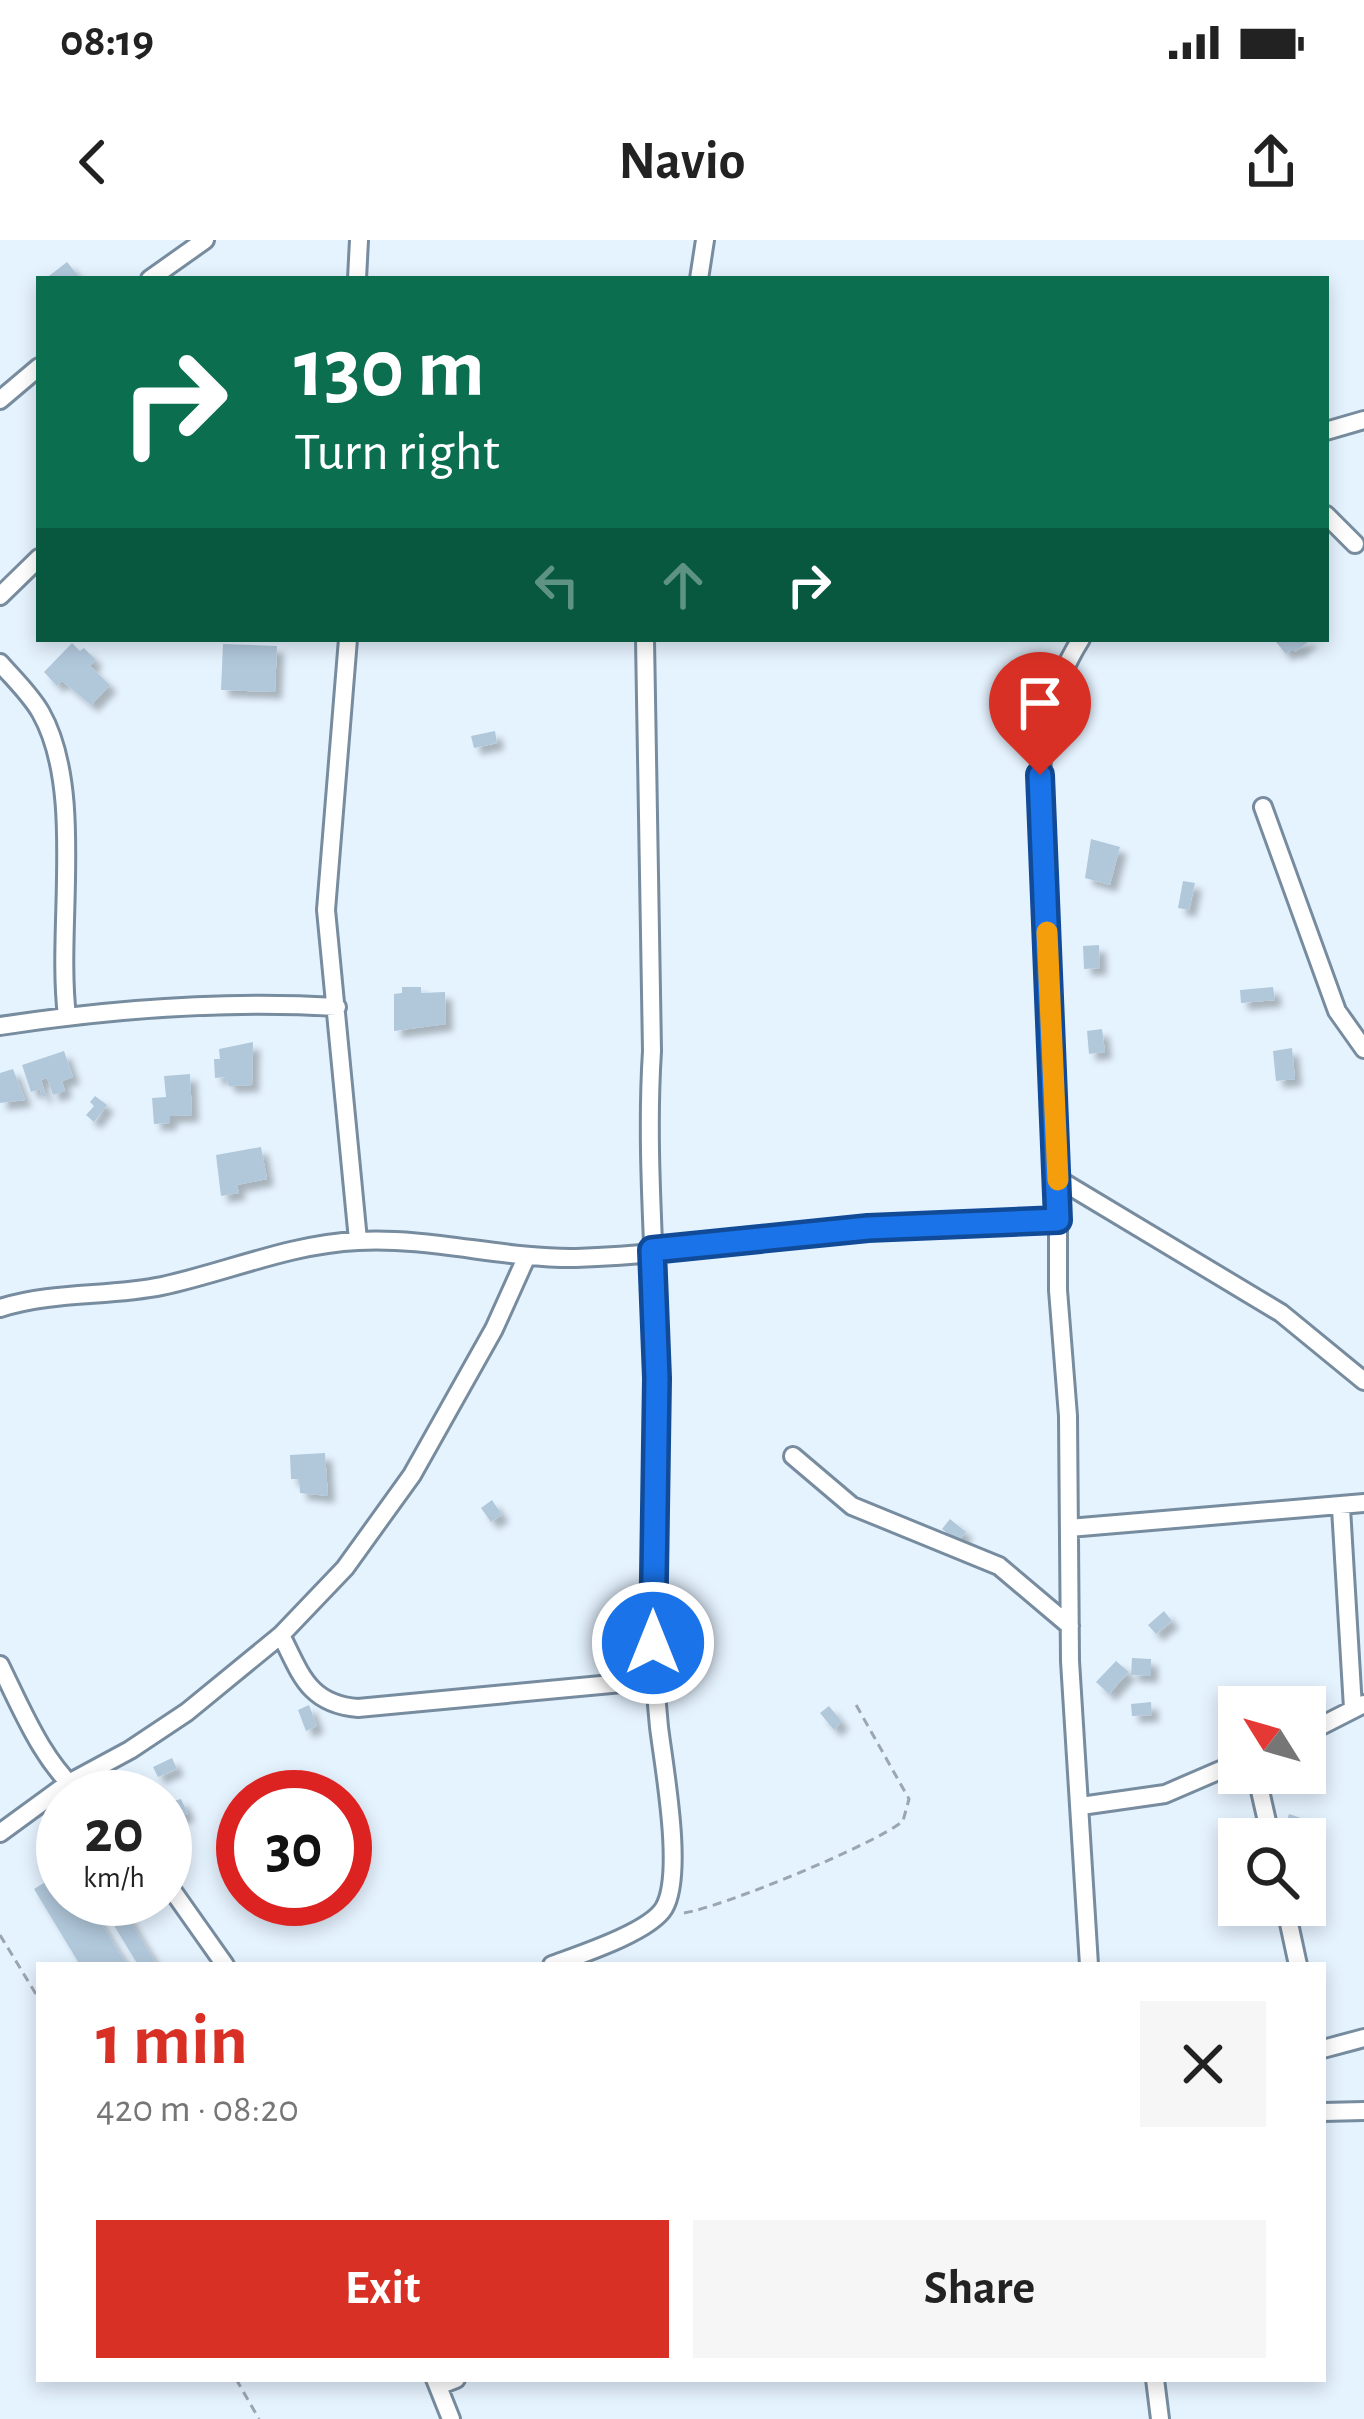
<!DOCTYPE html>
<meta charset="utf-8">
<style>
body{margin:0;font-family:"Alegreya Sans",sans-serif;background:#f6f6f6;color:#222;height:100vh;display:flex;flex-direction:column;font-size:45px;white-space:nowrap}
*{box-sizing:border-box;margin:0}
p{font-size:39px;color:#767676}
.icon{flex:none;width:66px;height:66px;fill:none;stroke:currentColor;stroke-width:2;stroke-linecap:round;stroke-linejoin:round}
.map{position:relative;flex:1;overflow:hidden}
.side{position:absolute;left:36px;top:1722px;width:1290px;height:420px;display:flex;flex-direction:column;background:#fff;border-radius:0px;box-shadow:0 6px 18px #0003}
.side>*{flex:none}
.banner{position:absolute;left:36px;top:36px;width:1293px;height:366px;border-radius:0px;box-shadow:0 6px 18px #0003;background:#0b6e4f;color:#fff;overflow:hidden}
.needle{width:78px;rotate:307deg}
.buttons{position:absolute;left:1218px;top:1446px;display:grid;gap:24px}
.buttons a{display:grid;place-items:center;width:108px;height:108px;border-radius:0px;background:#fff;box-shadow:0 6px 18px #0003;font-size:60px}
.speed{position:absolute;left:36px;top:1530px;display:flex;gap:24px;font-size:60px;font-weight:700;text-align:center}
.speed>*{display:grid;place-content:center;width:156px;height:156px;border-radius:50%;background:#fff;box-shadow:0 6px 18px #0003;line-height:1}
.speed small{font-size:30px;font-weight:400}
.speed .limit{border:18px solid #d22;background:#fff;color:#111}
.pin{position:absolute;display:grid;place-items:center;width:102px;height:102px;color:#fff;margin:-123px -51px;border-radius:50% 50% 50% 0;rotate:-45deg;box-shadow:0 0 12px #0007}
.pin .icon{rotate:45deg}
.me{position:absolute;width:132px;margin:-66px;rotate:0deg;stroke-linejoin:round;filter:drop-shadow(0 0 9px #0008)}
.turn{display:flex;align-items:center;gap:42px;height:252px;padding:0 60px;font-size:54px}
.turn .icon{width:156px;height:156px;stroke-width:2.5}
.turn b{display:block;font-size:84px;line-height:102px}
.lanes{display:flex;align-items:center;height:114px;padding:0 60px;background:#0003;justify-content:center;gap:60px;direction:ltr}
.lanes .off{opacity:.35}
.round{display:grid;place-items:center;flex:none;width:126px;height:126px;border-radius:0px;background:#f6f6f6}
.head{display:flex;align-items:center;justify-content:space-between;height:204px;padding:0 60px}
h1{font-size:72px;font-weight:600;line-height:90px;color:#d93025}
.action{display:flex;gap:24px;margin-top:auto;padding:24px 60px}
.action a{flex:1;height:138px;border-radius:0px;background:#d93025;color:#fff;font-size:48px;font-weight:600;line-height:138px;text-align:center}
.action a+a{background:#f6f6f6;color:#222}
.status{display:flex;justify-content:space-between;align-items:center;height:84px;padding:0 60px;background:#fff;direction:ltr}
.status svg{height:33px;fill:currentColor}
header{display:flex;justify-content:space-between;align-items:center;height:156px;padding:0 60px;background:#fff;font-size:54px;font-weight:600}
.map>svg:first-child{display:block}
</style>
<div class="status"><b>08:19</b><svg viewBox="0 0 49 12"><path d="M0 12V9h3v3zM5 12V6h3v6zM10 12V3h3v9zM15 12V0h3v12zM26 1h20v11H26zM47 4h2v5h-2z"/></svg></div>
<header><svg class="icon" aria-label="back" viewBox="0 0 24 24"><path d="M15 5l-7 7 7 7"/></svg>Navio<svg class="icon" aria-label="share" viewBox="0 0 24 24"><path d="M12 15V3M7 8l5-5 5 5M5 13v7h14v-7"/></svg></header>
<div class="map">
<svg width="1364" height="2179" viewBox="0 0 1364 2179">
<defs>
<filter id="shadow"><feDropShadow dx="7" dy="7" stdDeviation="3" flood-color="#0004"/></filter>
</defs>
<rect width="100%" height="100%" fill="#e5f3ff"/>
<path fill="#b1c8db" filter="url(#shadow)" d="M67 22 81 39H45Z
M1279 399H1312L1295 412 1292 409 1286 414 1276 402Z
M72 403 80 411 84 408 96 420 90 426 110 445 91 465 62 441 57 446 44 432Z
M223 404 277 406 275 452 221 450Z
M495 491 497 503 474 508 471 496Z
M1091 599 1120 607 1110 645 1085 638Z
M1183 641 1195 643 1189 670 1178 668Z
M1099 705 1100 728 1084 729 1083 706Z
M402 747H421V753L445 752 446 784 394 791V754L402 753Z
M1273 747 1275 760 1241 763 1240 750Z
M1102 789 1105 812 1089 814 1087 791Z
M253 802 252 845 229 846 225 837 215 838 214 819H220L219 809Z
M1292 808 1295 839 1276 841 1273 811Z
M64 811 73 837 62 841 65 851 53 855 47 838 41 840 46 856 42 857 40 849 31 852 22 825Z
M13 829 25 860 0 863V833Z
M190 834 192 875 170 876V883L154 884 152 858 166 857 164 836Z
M95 856 107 865 94 882 86 875 94 866 90 862Z
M261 907 267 939 237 945 239 953 221 956 216 915Z
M325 1213 328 1256 300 1253 299 1239H291L290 1215Z
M492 1260 502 1275 491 1282 481 1268Z
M950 1279 966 1292 958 1302 942 1289Z
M1164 1371 1172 1381 1156 1394 1148 1385Z
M1132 1418 1151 1419V1436L1131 1435Z
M1116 1421 1129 1432 1109 1454 1096 1442Z
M1151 1462 1152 1475 1132 1476 1131 1464Z
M309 1465 317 1486 306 1491 298 1470Z
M829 1466 842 1482 834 1490 820 1473Z
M172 1518 177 1529 158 1537 153 1527Z
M181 1559 188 1574 165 1582V1571L175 1568 173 1561Z
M1289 1574 1307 1580 1302 1594 1284 1589Z
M63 1631V1659H86L127 1725H80L34 1649Z
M98 1659H117L157 1725H138Z"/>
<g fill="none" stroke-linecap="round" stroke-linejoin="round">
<g stroke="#778c9f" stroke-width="22">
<path id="minor" d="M150 39 205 0
M357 39 359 0
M699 39 705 0
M0 160 39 127
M1326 191 1364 180
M1326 275 1355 304
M0 356 39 318
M348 399 326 670 358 1000
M1081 399C1046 455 1042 501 1039 566L1058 939V1050L1068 1176 1070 1421 1089 1725
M0 423C14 439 31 455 41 473 85 551 56 687 67 776
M1263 567 1337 771 1364 809
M0 786C111 769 224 760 337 767
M1058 939 1281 1073 1364 1141
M0 1068C54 1051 108 1057 162 1046 227 1032 290 1004 358 1001 431 997 503 1019 576 1018 673 1015 770 998 866 989 930 983 994 983 1058 980
M793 1216 852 1266 999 1326 1070 1386
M1341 1268 1353 1468
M1069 1288 1364 1263
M281 1395C301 1435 309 1464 358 1468L654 1440
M0 1425C22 1470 44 1525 84 1557
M1305 1494 1364 1464
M1256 1533 1271 1599
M1081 1566 1165 1554 1239 1522
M0 1593 67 1544 130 1510 187 1472 281 1395 345 1328 412 1235 494 1089 526 1018
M165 1640 225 1725
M1285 1665 1298 1725
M552 1725C579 1715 650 1692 664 1668 684 1634 664 1528 659 1487 647 1372 658 1256 657 1140 657 1030 645 921 652 811L645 399
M1323 1809 1364 1798
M1323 1872 1364 1871
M435 2139 451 2179
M1155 2139 1160 2179
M438 2146 456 2139"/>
</g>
<path stroke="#9aa6b0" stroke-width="3" stroke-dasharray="9 6" stroke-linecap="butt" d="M684 1673C722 1667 874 1605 903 1581L909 1559 855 1463
M0 1695 39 1759
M236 2139 259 2179"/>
<use href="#minor" stroke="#fff" stroke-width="16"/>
</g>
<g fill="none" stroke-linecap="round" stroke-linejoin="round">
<g stroke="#114b97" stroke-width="30">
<path id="route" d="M653 1403 657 1138 652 1010 868 988 1058 980 1040 535"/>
</g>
<use href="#route" stroke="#1a73e8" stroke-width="21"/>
<path stroke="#f59e0b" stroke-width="21" d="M1047 692 1058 940"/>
</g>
</svg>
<div class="buttons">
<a><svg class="needle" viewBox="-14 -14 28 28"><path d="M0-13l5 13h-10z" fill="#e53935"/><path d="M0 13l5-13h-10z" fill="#767676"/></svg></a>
<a><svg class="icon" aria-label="search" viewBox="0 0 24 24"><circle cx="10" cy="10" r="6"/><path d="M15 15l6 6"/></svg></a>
</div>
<div class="speed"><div>20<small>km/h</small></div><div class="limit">30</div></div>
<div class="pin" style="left:1040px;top:535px;background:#d93025"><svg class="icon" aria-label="arrive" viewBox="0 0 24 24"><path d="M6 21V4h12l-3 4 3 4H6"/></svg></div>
<svg class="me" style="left:653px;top:1403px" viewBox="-20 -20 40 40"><circle r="17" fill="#1a73e8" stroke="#fff" stroke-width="3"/><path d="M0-11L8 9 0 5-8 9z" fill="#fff"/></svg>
<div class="banner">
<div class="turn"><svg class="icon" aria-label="right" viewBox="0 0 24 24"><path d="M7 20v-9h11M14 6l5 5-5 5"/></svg><div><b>130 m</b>Turn right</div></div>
<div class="lanes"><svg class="icon off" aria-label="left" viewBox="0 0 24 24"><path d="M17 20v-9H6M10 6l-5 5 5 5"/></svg><svg class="icon off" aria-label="ahead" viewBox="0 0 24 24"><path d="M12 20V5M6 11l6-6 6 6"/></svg><svg class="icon" aria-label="right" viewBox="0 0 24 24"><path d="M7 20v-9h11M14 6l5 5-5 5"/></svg></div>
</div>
<section class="side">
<div class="head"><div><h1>1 min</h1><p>420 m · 08:20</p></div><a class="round"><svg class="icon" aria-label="close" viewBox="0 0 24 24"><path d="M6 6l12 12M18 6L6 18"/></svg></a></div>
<div class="action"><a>Exit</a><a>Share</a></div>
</section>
</div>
